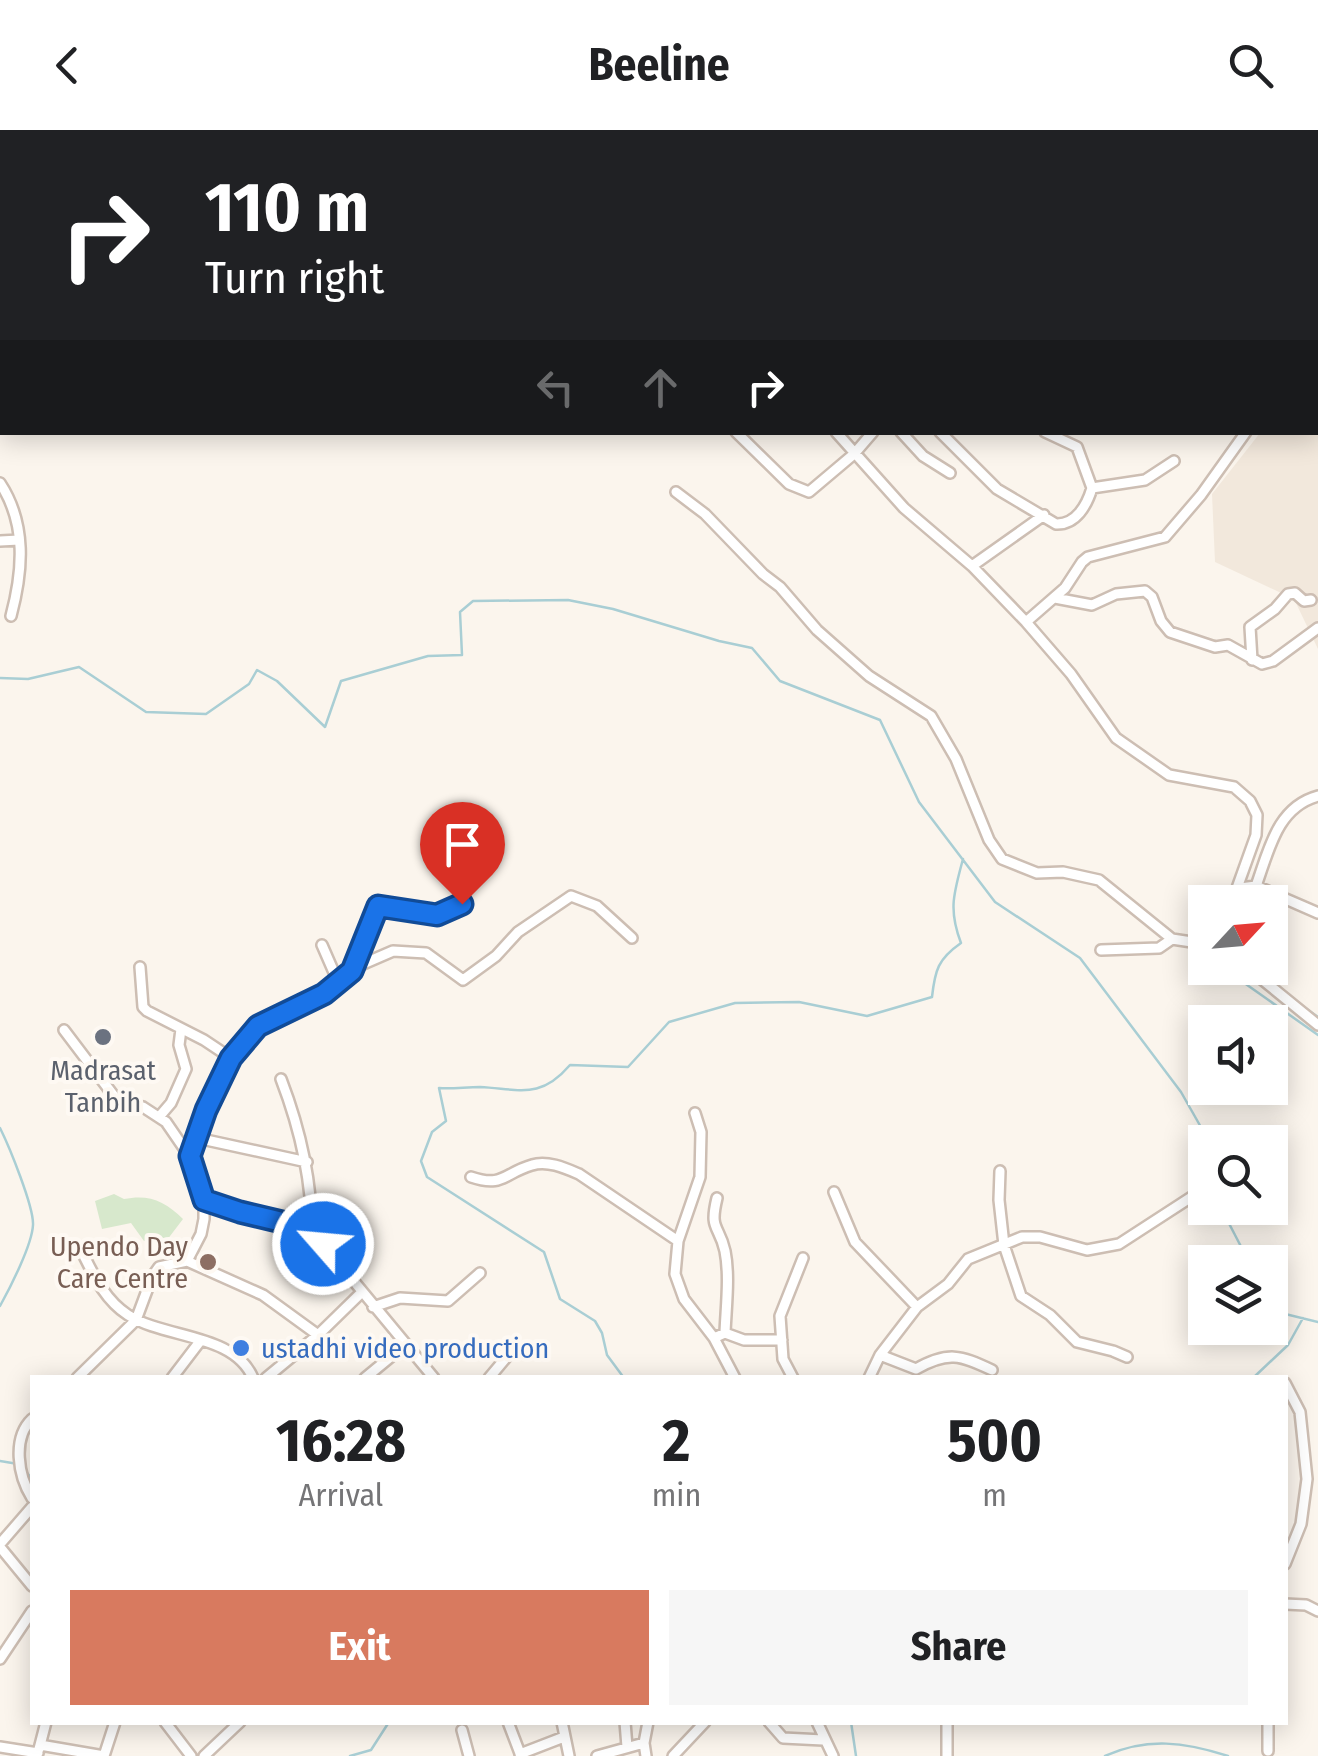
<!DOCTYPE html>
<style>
body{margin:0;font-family:"Fira Sans Condensed",sans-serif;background:#f6f6f6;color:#202124;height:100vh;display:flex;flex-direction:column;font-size:38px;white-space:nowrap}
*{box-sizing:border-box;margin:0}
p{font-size:32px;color:#757577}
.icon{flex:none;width:55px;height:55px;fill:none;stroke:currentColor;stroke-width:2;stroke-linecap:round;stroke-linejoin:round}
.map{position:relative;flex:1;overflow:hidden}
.drawer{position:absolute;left:30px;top:1245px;width:1258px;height:350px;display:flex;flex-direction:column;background:#fff;border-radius:0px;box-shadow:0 5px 25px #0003}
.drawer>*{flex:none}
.top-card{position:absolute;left:0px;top:0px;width:1320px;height:305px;box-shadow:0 5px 25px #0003;background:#202124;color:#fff;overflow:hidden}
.needle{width:65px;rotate:64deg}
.buttons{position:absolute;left:1188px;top:755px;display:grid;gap:20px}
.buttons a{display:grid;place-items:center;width:100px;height:100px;border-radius:0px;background:#fff;box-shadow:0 5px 25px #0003;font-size:50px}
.pin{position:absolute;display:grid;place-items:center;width:85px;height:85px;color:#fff;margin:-102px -42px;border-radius:50% 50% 50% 0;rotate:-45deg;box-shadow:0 0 10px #0007}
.pin .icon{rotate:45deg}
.me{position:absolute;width:110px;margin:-55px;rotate:297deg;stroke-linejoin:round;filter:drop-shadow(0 0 8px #0008)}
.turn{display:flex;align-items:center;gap:35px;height:210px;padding:0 40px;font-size:45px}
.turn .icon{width:130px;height:130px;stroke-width:2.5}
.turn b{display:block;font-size:70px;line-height:85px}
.lanes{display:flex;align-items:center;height:95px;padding:0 40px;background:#0003;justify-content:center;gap:50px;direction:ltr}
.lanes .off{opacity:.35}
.eta{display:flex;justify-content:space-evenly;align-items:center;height:170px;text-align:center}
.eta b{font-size:60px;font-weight:700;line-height:70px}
.button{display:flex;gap:20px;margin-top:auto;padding:20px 40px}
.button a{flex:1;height:115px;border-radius:0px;background:#d87a5f;color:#fff;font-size:40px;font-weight:700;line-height:115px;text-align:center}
.button a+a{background:#f6f6f6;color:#202124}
header{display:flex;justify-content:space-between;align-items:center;height:130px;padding:0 40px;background:#fff;font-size:45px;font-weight:700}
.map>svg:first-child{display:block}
</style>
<header><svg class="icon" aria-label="back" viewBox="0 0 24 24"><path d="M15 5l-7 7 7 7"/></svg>Beeline<svg class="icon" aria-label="search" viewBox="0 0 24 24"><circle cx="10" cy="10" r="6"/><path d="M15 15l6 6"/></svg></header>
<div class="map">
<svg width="1318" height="1626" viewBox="0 0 1318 1626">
<rect width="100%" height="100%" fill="#fbf5ed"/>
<path fill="#f2e8dc" d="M1318 260V519L1294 469 1215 432 1212 364 1260 303 1318 302Z"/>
<path fill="#d7e8cc" d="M114 1064 124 1069C149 1064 165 1071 183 1089L167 1110 144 1111 131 1093 102 1099 95 1071Z"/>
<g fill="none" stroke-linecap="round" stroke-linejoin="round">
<path stroke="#a9ced4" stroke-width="2.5" d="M1048 0 1051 2
M1318 217V218
M0 548 28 549 79 537 146 582 206 584 249 554 257 540 277 551 325 597 341 551 428 526 462 525 460 482 473 471 568 470 613 479 719 511 752 518 780 551 880 590 919 672 995 772 1080 828 1181 962 1202 999 1205 1018
M1223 838 1318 905
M1290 867 1318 887
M0 998C9 1016 34 1077 33 1095 32 1115 10 1158 0 1176
M1221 1078 1249 1132
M1270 1175 1273 1181 1318 1192
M624 1248 607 1225 602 1203 595 1191 560 1169 544 1122 427 1047 421 1031 432 1002 446 991 439 958C452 959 466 957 480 957 520 959 540 970 570 935L628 937 669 892 735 873 799 872 867 886 932 867C935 840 938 829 961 813 948 779 954 763 963 729
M1253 1248 1288 1215 1303 1188
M0 1331 18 1334
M24 1339 32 1349
M19 1399 32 1386
M851 1592 856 1626
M350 1626 371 1620 389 1592
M1105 1626C1147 1607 1185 1612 1228 1626"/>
<g stroke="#cdbeb3" stroke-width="14">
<path id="street" d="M9 0 10 2
M562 0 564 2
M661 0 664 2
M757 0 760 2
M858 0 860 2
M641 2 644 0
M1022 2 1023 0
M0 48 2 46
M0 129 2 123
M736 302 789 354 809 362 854 324 873 302
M836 302 904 378 972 436 1026 492 1071 544 1116 608 1169 645 1234 657 1250 671 1257 685 1256 705 1232 772
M901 302 923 326 950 343
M940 302 997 359 1056 394C1076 395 1087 375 1092 358
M1045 302 1077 317 1092 358 1145 350 1174 331
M0 353C27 394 23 441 11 486
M676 362 705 384 763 444 780 457 817 500 869 546 931 586 956 629 989 710 1002 729 1037 743 1063 742 1099 750 1172 809 1205 814
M0 411 19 410
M972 436 1044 385
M1055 468 1092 475 1116 464 1145 461 1152 467 1161 491 1170 502 1215 517 1228 515 1262 534 1273 531 1318 498
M1026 492 1065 458 1082 432 1088 427 1165 407 1201 365 1246 302
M1252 530 1250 497 1275 479 1288 464 1295 463 1304 471 1311 470
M1256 756C1269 720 1277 677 1318 666
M1240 758 1256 756 1318 783
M322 815 339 854
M1101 820 1159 818 1172 809
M140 837 143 877 147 881 204 910 231 928
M353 838 378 776 437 785 463 774 465 758
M1248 838 1318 895
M64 900 117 970 143 977 166 992 190 1027
M281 949C301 1001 312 1050 312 1105
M695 983 701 1002 700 1047 678 1111 675 1144 684 1169 714 1208 735 1248
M159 987 171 973 186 939 179 915 181 899
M197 1008 307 1032
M1000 1041 999 1070 1004 1115 1021 1166 1050 1185 1077 1212 1113 1221 1127 1227
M471 1047C503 1058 504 1043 532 1035 547 1030 565 1038 579 1044L678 1111
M834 1062 855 1112 917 1177
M204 1070 303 1097 323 1114 434 1248
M82 1122C94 1146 105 1170 128 1185 165 1209 234 1203 253 1248
M187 1131 263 1165 318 1205
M373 1177 400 1168 448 1171 480 1143
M725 1203 744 1210H782
M714 1208 725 1203C726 1177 730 1146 725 1121 719 1094 709 1101 717 1068
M880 1225 916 1239C948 1221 960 1225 992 1240
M77 1248 136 1190 152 1147 159 1137 187 1131 201 1104 204 1089V1070L190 1027 206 980 231 928 258 896 324 864 363 834 393 821 426 823 463 850 496 826 518 802 571 766 597 776 632 808
M172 1248 201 1210
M266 1248 318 1205 361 1163
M365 1248 405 1215
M489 1248 515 1217
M793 1248 783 1229 780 1186 803 1128
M869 1248 880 1225 917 1177 948 1154 968 1129 1022 1107H1040L1087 1120 1119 1114 1193 1066
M1285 1253 1300 1282 1307 1349 1301 1394 1285 1434
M32 1289C12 1308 18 1346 32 1368
M0 1414 32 1377
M0 1417 32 1456
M1285 1474 1306 1475 1318 1481
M0 1529 32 1481
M165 1592 191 1626
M508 1592 521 1626
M562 1592 569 1626
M625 1592 627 1617
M769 1592 783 1608 823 1610
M817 1592 833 1626
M1268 1592V1621
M462 1600 469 1626
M40 1615 104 1626
M0 1617 38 1623
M39 1619 46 1592
M520 1624 564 1607
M104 1626 115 1592
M204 1626 240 1592
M597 1626 644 1613
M646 1626 644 1613 648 1592
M673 1626 705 1592
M947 1626V1592"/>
</g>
<use href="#street" stroke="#fff" stroke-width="9"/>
</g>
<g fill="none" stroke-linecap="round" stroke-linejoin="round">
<g stroke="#114b97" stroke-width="25">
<path id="route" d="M323 1114 303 1097 240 1082 204 1070 190 1026 206 980 231 928 258 896 324 864 352 841 378 776 437 785 462 774"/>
</g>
<use href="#route" stroke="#1a73e8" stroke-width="18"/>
</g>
<circle fill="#6b7280" stroke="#fef9f3" stroke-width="4" cx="103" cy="907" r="10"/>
<circle fill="#8d6e63" stroke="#fef9f3" stroke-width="4" cx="208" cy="1132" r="10"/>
<circle fill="#3f7fe0" stroke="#fef9f3" stroke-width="4" cx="241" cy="1218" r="10"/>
<g text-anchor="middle" stroke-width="8" stroke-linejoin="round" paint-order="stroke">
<g font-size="28" fill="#5b616d" stroke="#fef9f3">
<text x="103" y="950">Madrasat<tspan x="103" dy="32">Tanbih</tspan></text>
</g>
<g font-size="28" fill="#785e54" stroke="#fef9f3" text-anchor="end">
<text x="188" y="1126">Upendo Day<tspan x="188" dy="32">Care Centre</tspan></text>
</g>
<g font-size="28" fill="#366cbe" stroke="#fef9f3" text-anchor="start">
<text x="261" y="1228">ustadhi video production</text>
</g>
</g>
</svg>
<div class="buttons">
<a><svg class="needle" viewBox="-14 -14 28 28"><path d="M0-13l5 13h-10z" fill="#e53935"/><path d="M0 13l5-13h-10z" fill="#757577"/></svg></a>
<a><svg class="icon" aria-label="sound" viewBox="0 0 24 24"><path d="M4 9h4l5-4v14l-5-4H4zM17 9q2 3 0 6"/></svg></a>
<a><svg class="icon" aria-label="search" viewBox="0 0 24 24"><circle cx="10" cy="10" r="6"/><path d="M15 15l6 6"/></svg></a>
<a><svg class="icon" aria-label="layers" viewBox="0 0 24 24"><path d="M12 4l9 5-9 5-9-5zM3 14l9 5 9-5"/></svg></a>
</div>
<div class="pin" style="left:462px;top:774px;background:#d93025"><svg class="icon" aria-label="arrive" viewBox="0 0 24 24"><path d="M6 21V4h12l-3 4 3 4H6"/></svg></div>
<svg class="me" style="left:323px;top:1114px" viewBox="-20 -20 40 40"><circle r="17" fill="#1a73e8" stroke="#fff" stroke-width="3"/><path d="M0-11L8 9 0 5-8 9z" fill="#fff"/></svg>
<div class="top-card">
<div class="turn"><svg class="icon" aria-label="right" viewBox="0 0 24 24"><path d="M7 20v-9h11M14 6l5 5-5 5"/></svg><div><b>110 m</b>Turn right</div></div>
<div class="lanes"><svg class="icon off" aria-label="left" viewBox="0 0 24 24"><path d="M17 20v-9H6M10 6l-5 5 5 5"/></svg><svg class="icon off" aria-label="ahead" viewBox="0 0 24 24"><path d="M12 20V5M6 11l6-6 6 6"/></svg><svg class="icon" aria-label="right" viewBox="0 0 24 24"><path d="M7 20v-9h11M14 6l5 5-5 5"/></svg></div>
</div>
<section class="drawer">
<div class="eta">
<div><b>16:28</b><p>Arrival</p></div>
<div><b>2</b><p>min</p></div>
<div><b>500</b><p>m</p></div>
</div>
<div class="button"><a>Exit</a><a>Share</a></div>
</section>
</div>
